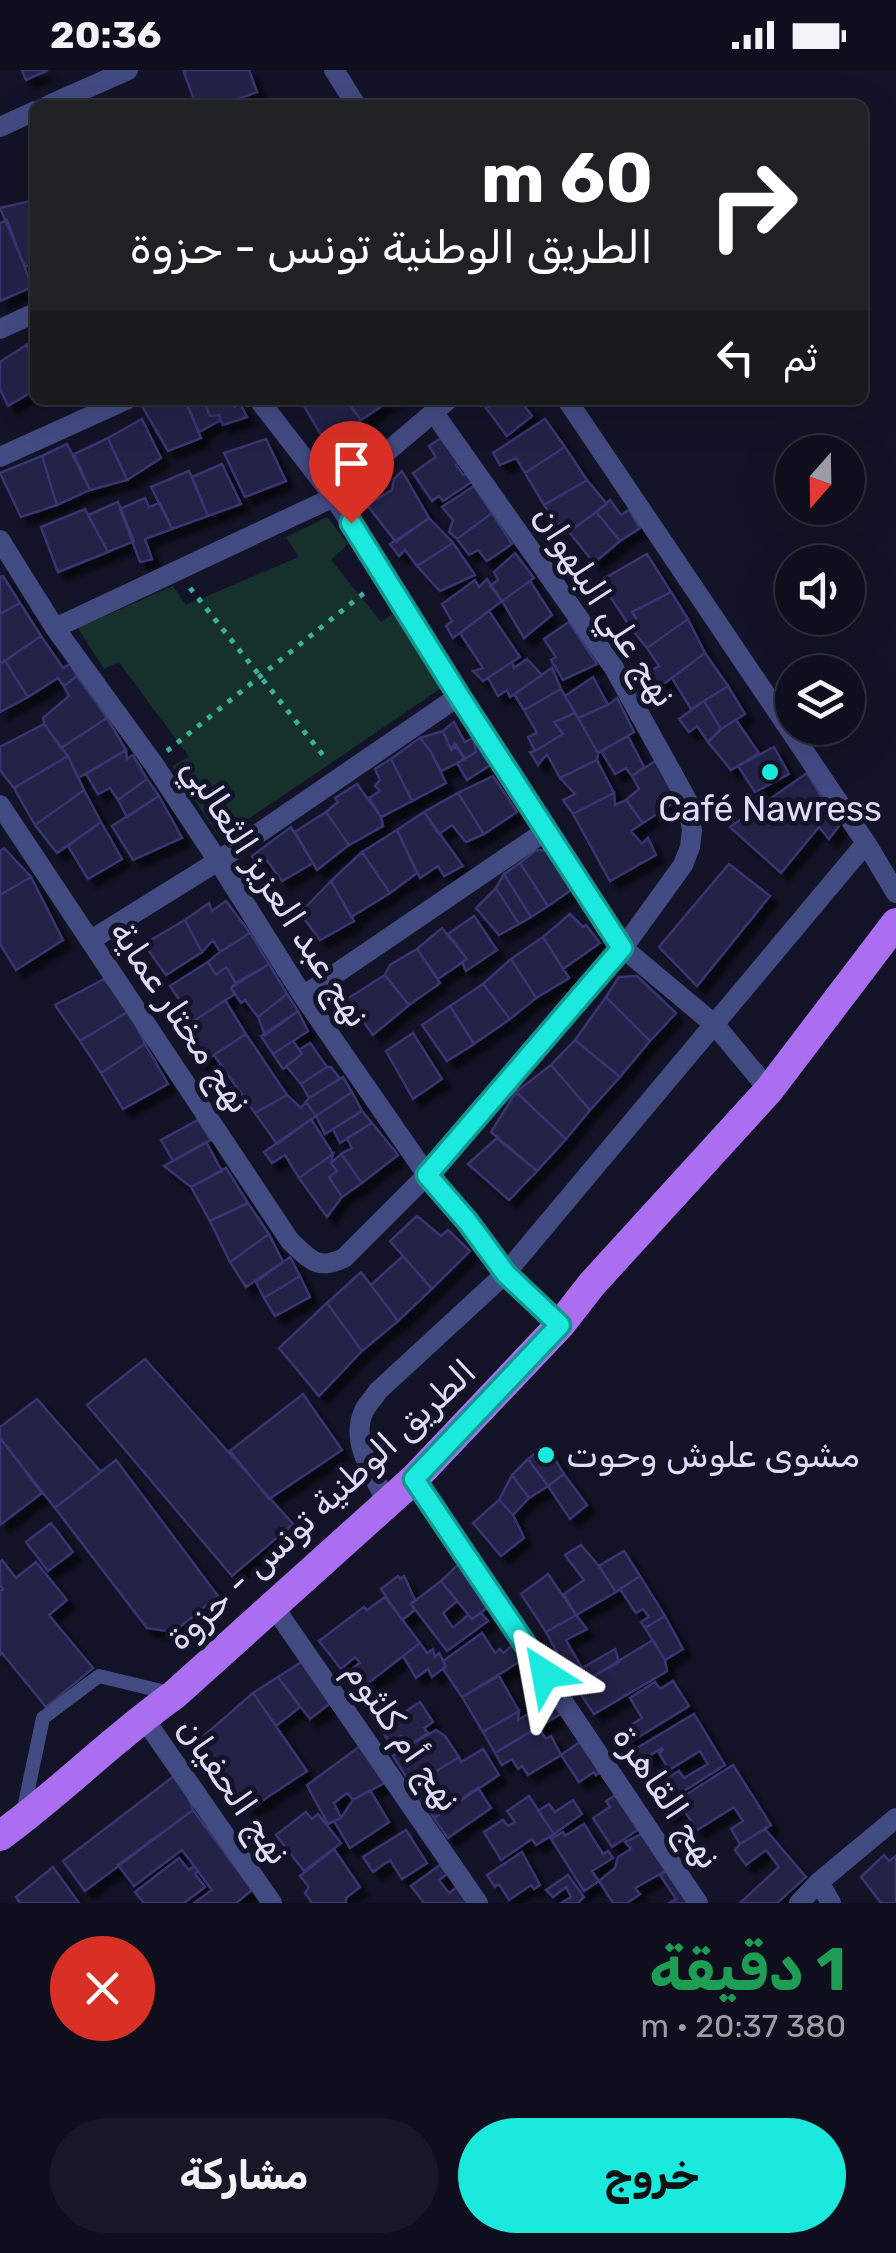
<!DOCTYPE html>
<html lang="ar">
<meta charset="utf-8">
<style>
body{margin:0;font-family:Rubik,"Noto Naskh Arabic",sans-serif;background:#171726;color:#f1f3f6;direction:rtl;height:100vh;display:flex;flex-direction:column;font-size:38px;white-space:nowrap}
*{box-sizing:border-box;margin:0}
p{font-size:32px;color:#9b9ca4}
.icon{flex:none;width:55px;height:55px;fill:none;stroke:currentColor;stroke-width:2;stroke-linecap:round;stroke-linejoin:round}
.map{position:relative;height:1833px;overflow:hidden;direction:ltr}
.side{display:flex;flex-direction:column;background:#0e0e1d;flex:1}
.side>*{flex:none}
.banner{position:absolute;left:30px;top:30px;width:838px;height:305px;border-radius:15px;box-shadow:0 10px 40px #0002,0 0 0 2px #2e2e3b;direction:rtl;background:#202124;color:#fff;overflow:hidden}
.needle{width:65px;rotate:200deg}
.controls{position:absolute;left:775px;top:365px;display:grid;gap:20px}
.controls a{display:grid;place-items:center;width:90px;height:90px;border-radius:50%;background:#0e0e1d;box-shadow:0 10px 40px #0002,0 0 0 2px #2e2e3b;font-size:50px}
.pin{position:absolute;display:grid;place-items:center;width:85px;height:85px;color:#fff;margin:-102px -42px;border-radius:50% 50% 50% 0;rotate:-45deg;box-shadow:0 0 10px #0007}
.pin .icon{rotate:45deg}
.me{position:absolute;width:110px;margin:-55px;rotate:326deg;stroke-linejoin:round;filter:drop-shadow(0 0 8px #0008)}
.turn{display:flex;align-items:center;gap:35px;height:210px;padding:0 50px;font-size:45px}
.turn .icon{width:130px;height:130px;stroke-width:2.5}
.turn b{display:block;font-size:70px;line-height:85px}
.then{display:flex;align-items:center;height:95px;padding:0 50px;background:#0003;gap:20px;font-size:38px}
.round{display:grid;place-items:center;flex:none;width:105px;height:105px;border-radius:52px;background:#171726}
.summary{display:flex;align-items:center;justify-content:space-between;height:170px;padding:0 50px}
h1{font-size:60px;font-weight:700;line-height:75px;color:#1e9e55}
.action{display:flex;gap:20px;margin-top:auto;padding:20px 50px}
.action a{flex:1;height:115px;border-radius:60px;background:#1be9de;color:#111;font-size:40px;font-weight:700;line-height:115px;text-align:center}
.action a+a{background:#171726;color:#f1f3f6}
.status{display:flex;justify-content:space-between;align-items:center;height:70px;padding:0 50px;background:#0e0e1d;direction:ltr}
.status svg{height:28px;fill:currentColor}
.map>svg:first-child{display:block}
</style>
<div class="status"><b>20:36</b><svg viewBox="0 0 49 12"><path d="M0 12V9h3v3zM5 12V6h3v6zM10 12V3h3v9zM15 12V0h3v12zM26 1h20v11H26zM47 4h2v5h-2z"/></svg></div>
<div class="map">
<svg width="896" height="1833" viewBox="0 0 896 1833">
<defs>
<filter id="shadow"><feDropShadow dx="8" dy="8" stdDeviation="2.5" flood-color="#0009"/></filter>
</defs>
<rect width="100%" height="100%" fill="#131327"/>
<path fill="#16312c" d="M327 447 348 474 331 490 381 552 397 541 443 617 220 768 172 696 189 687 119 592 104 599 78 558 173 516 186 535 299 487 286 467Z"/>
<path fill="#222046" stroke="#373570" stroke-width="2.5" filter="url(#shadow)" d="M22 0H48L26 10Z
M183 0H249L257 22 223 35H196Z
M35 130V192L25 197 0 138Z
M7 150 32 217 0 231V153Z
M35 270V294L26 275Z
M26 275 35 294V320L8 336 0 319V292Z
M185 330H203L210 346 219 345 221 350 199 362Z
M185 330 201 368 168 381 139 331Z
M203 330H227L235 337 239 332 247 347 223 355 219 345 210 346Z
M311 330H346L361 350 327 375 304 336Z
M346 330H391L361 350Z
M498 330H520L532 346 507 366 486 338Z
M142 349 161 388 127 410 108 368Z
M545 349 565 377 525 403 516 388 500 395 493 383Z
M446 365 463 390 456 395 463 405 467 403 473 411 443 431 439 426 432 431 413 403 436 387 429 376Z
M108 368 127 410 90 420 74 384Z
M266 369 286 411 245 427 224 383Z
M67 374 90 420 57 435 42 386Z
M565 377 587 410 544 435 525 403Z
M42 386 57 435 21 447 0 403Z
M222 394 241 434 208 446 192 407Z
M189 401 208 446 172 459 151 417Z
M402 401 429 448 396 472 367 435 392 420 394 409Z
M587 410 607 434 569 462 564 452 557 455 544 435Z
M474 416 492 443 457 469 449 462 453 450 442 437Z
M145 428 149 437 160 433 172 459 145 469 152 489 140 492 120 439Z
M610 430 621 445 629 440 640 458 620 471 596 442Z
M118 432 134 471 108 482 88 445Z
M85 439 108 482 58 502 41 457Z
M596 442 620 471 594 493 569 462Z
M492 443 512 474 487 491 478 480 469 485 457 469Z
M429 448 453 473 417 496 405 480 399 486 390 474Z
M453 473 475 505 440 521 417 496Z
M515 483 534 508 502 531 490 516 498 510 494 502Z
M647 484 671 522 632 542 636 548 630 557 600 511Z
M3 506 20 533 0 544V507Z
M487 509 502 531 453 568 446 556 452 551 442 534 475 510 479 517Z
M530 511 552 545 524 568 502 531Z
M671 522 688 549 647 578 630 557 636 548 632 542Z
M20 533 41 566 0 594V544Z
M489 541 520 587 483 611 473 601 483 598 460 563Z
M688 549 705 583 657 619 647 603 659 596 647 578Z
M569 552 597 594 563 610 551 590 556 587 544 569Z
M41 566 63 598 70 594 77 606 64 616 58 608 28 627 5 591Z
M705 583 728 616 691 639 672 608Z
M527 589 542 605 510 627 507 620 498 626 488 608 512 592 514 598Z
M5 591 28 627 0 642V594Z
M552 598 561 619 524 640 514 624Z
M77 606 107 648 61 678 44 654 43 648 69 626 64 616Z
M593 607 608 635 578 648 565 626Z
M728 616 745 644 721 659 704 631Z
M561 619 575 643 554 652 563 664 535 681 528 667 537 663 524 640Z
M617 628 634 662 598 683 578 648 608 635Z
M704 631 721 659 708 672 697 656 689 662 679 649Z
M575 643 598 683 597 690 560 708 547 684 538 695 530 682 535 681 563 664 554 652Z
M107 648 126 680 78 708 68 686 61 678Z
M736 650 759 683 731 700 708 672 721 659Z
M454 652 465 672 473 668 476 682 465 689 456 677 451 680 443 661Z
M44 654 68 686 14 718 0 700V677Z
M443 661 451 680 455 673 465 689 441 701 431 682 420 668Z
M628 666 644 697 632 706 626 698 615 704 601 681Z
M420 668 431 682 446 713 412 731 391 689Z
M473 668H480L495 692 467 710 457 693 476 682Z
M774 677 789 704 755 722 738 696Z
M126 680 127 689 133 685 147 709 118 730 110 718 98 724 86 704Z
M68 686 84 720 35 755 14 718Z
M391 689 412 731 381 747 369 728 380 721 375 716 380 710 375 699Z
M597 690 614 723 573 744 563 730 575 724 560 708Z
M657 690 678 730 643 753 626 730 639 719 632 706Z
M807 703 839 756 829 769 819 757 781 803 730 757Z
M493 706 517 742 484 764 458 723Z
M147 709 159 726 127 747 118 730Z
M357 714 381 747 383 756 349 775 326 742 338 732 335 728Z
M84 720 101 752 57 783 35 755Z
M458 723 484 764 466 772 452 755 439 764 424 742Z
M614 723 615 735 626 730 643 753 631 761 642 774 648 768 656 785 610 811 573 744Z
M159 726 182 768 133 790 112 756Z
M326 742 349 775 317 800 295 762Z
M424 742 463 796 444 806 438 796 420 808 397 760Z
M101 752 122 789 88 809 68 776Z
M291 757 313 793 282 811 266 789 258 795 252 786Z
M397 760 417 803 390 823 362 782Z
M4 778 31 807 0 825V781Z
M536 780 554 781 574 818 548 836 520 793Z
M362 782 390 823 351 847 331 811Z
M520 793 548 836 531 847 504 804Z
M729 794 770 826 697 916 659 877Z
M504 804 531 847 519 854 496 818Z
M31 807 63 870 16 900 0 874V825Z
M331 811 354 851 320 870 300 843Z
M496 818 519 854 499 865 476 838Z
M226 831 250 863 220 882 213 870 202 882 185 850 209 833 212 841Z
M570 844 583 857 586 855 600 873 563 899 543 867Z
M474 846 497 880 466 901 462 892 467 889 448 864Z
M185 850 202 882 166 905 144 874Z
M442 858 467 889 438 909 417 879Z
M250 863 269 894 236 913 226 897 216 905 208 892 220 882Z
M543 867 569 908 536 928 511 889Z
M417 879 440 913 409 935 385 905 390 895Z
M511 889 536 928 510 949 483 914Z
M208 892 216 905 226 897 236 913 231 918 235 924 194 951 170 916Z
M269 894 287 924 258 947 245 930 241 933 231 918Z
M385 905 409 935 373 965 347 929Z
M637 906 676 943 650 971 606 927 619 907Z
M104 909 129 941 80 971 55 935Z
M483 914 510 949 474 974 450 936Z
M287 924 298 941 265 965 258 947Z
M606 927 650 971 620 1007 575 970Z
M225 930 246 964 200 994 182 964 194 951Z
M450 936 474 974 447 991 422 955Z
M129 941 145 974 101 1003 80 971Z
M298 941 308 961 273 984 261 966Z
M413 963 442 1009 413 1029 386 981Z
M246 964 287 1025 255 1043 214 985Z
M575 970 620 1007 590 1040 551 995Z
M293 971 302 984 283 999 273 984Z
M310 973 327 997 301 1014 286 996 302 984 299 980Z
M145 974 168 1014 123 1039 101 1003Z
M551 995 590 1040 566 1069 516 1022Z
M327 997H331L340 1009 309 1028 301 1014Z
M343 1007 352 1022 316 1046 306 1032 309 1028Z
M352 1022 362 1041 325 1064 316 1046Z
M516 1022 566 1069 537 1101 491 1062Z
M287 1025 301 1038 306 1032 316 1046 277 1074 255 1043Z
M362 1041 372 1053 340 1073 333 1059Z
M311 1049 333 1084 299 1108 285 1085 272 1093 264 1082Z
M198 1050 211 1070 173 1091 161 1070Z
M372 1053 398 1085 362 1113 341 1084 352 1078 347 1068Z
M497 1068 537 1101 509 1130 468 1094Z
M206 1072 222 1101 191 1117 164 1096Z
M333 1084 331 1093 337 1101 329 1107 342 1127 327 1147 299 1108Z
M341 1084 362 1113 342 1127 329 1107 337 1101 331 1093Z
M226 1098 248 1133 210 1151 191 1117Z
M248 1133 269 1164 230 1192 210 1151Z
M417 1146 441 1166 448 1160 470 1181 432 1219 390 1171Z
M269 1164 283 1192 246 1217 230 1192Z
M403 1186 432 1219 398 1251 371 1215Z
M290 1187 300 1206 264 1228 256 1212Z
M361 1202 398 1251 362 1281 327 1233Z
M300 1206 310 1227 275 1246 264 1228Z
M327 1233 362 1281 319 1326 279 1278Z
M145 1289 293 1454 232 1506 87 1335Z
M303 1324 342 1380 269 1429 230 1381Z
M37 1329 101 1402 55 1438 0 1368V1357Z
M0 1368 42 1423 0 1455Z
M546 1375 564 1404 548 1416 528 1389Z
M528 1389 548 1416 529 1428 512 1405Z
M116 1390 218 1526 174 1562 147 1558 55 1438Z
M564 1404 587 1435 570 1449 548 1416Z
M512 1405 529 1428 513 1445 499 1430Z
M499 1430 513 1445 524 1468 501 1486 473 1453Z
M51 1453 73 1482 48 1501 26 1472Z
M581 1475 599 1496 616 1522 576 1545 564 1524 584 1510 565 1485Z
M624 1481 640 1506 616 1522 599 1496Z
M464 1489 494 1533 472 1549 441 1511Z
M2 1490 16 1508 36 1492 67 1530 49 1545 93 1598 46 1637 2 1583 0 1585V1521L3 1519 0 1515V1492Z
M548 1504 576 1545 546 1562 521 1524Z
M398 1506 400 1509 404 1506 415 1530 411 1534 415 1540 402 1550 381 1519Z
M640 1506 665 1546 645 1558 641 1552 649 1547 643 1539 636 1543 620 1519Z
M441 1511 457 1531 443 1543 453 1558 468 1545 472 1549 481 1543 488 1551 447 1581 411 1534Z
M385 1527 420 1573 359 1620 346 1603 360 1593 355 1587 341 1599 319 1571 364 1537 367 1540Z
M576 1545 587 1559 566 1570 582 1598 615 1579 619 1592 576 1617 546 1562Z
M665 1546 683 1579 665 1590 645 1558Z
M482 1563 495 1583 500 1579 503 1583 518 1571 529 1586 462 1627 443 1599 446 1596 443 1591Z
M653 1570 665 1590 667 1601 594 1644 576 1617Z
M420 1573 427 1583 433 1579 435 1587 439 1583 446 1596 432 1607 428 1599 416 1608 403 1586Z
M306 1589 333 1631 310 1649 278 1607Z
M499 1606 519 1641 483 1662 462 1627Z
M278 1607 300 1637 276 1656 253 1623Z
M673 1611 689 1636 619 1679 612 1667 642 1648 630 1628 655 1612 660 1619Z
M253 1623 307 1701 248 1740 199 1670Z
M552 1623 564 1642 495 1683 483 1662 519 1641 518 1650 543 1635 540 1629Z
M420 1632 433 1652 424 1658 428 1663 408 1676 401 1666 390 1673 380 1658Z
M694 1644 725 1695 660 1736 650 1719 679 1701 684 1708 708 1694 700 1681 669 1700 659 1683 663 1680 662 1678 631 1697 624 1686Z
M538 1657 546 1669 551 1666 561 1685 528 1705 522 1696 518 1699 512 1689 502 1695 495 1683Z
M436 1660 445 1666 459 1687 412 1716 393 1686Z
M584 1669 604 1700 596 1705 594 1702 579 1712 561 1685Z
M363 1674 388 1711 353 1730 347 1723 334 1733 341 1748 328 1754 307 1715Z
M483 1679 499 1705 434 1748 412 1716 459 1687 461 1692Z
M733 1695 771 1755 740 1774 731 1759 743 1751 734 1737 697 1760 682 1737 666 1746 662 1740Z
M178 1703 193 1740 85 1821 63 1791Z
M478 1718 491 1738 448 1768 434 1748Z
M370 1720 389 1752 350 1778 334 1751 341 1748 353 1730Z
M620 1722 639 1759 612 1777 593 1748 610 1737 606 1731Z
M529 1726 554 1764 536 1775 532 1769 501 1790 484 1762 503 1750 508 1756 515 1752 507 1741Z
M573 1730 582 1744 554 1764 538 1741 549 1734 555 1742Z
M193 1740 252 1820 236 1833H194L212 1820 182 1780 134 1816 118 1795Z
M306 1742 312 1749 318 1744 341 1773 304 1801 276 1765Z
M584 1754 603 1784 608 1781 613 1788 592 1801 599 1811 584 1821 551 1769 563 1762 565 1766Z
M765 1759 806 1807 777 1833H740L779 1797 766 1780 746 1795 735 1780 740 1774Z
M406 1760 427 1793 402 1809 390 1790 373 1802 363 1787Z
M644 1763 669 1799 635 1818 640 1824 627 1833H613L599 1811 615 1798 618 1787 631 1779 625 1772Z
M334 1779 360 1817 346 1828V1833H312L305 1823 309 1817 300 1806Z
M522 1782 540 1815 534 1819 531 1815 509 1830 499 1814 495 1817 487 1805Z
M884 1785 889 1791 896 1786V1833H881L861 1807Z
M179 1788 189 1800 194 1796 198 1801 195 1804 205 1817 184 1833H144L135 1822Z
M440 1795 447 1804 439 1810 449 1823 460 1815 473 1833H424L411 1816Z
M53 1797 79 1833H20L16 1827Z
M669 1799 693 1833H669L676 1829 660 1805Z
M568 1805 584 1827 578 1833H561L571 1827 566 1817 553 1827 546 1820Z"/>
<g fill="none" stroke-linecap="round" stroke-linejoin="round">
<path stroke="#3cb097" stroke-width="5" stroke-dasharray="5 8" stroke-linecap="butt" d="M190 518 326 689
M167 681 369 519"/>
<path stroke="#424a82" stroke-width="14" d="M23 1743 43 1648 99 1606 174 1624"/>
<path stroke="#424a82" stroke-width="20" d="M334 0 356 35
M49 35 128 0
M0 57 35 41
M0 259 35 243
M259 330 334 427 459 626 623 878 715 955 769 1020
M567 330 866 773 896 823
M0 387 126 330
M0 470 55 558 153 693 218 791 303 926 427 1105 467 1151 505 1204 560 1255
M55 558 334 427 448 330
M0 735 290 1171C310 1189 316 1201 344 1188L427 1105 623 878 683 795 690 777 692 760 687 730 614 598 434 343
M91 870 218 791 459 626
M303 926 547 760
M414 1409 698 1833
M388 1434C375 1407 349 1372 364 1341 367 1334 374 1328 378 1321L505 1204 866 773
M274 1537 478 1833
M143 1647 272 1833
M819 1812 831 1833
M799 1833 819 1812 896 1748"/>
<path stroke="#ac6ef1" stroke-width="30" d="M0 1766C61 1722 113 1668 174 1625L414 1409 560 1255 592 1214 769 1020 896 853"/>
</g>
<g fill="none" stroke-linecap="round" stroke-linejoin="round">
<g stroke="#129790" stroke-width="25">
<path id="route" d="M351 453 459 626 622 878 427 1105 467 1151 506 1204 560 1255 414 1409 545 1604"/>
</g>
<use href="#route" stroke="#1be9de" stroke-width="18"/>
</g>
<g fill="#1be9de" stroke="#131327" stroke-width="4">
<circle cx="770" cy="702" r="10"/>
<circle cx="546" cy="1385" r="10"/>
</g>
<g text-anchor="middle" stroke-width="10" stroke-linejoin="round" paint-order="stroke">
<g font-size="35" fill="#dcddfc" stroke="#131327">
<text transform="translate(605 536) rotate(57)" y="12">نهج علي البلهوان</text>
<text transform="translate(276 822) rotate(57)" y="12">نهج عبد العزيز الثعالبي</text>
<text transform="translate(181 947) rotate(56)" y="12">نهج مختار عماية</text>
<text transform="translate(321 1435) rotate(-43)" y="12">الطريق الوطنية تونس - حزوة</text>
<text transform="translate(403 1666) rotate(55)" y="12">نهج أم كلثوم</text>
<text transform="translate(234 1721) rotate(55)" y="12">نهج الحفيان</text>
<text transform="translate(667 1727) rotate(56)" y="12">نهج القاهرة</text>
</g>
<g font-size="35" fill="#dcddfc" stroke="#131327">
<text x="770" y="751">Café Nawress</text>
<text x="566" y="1397" text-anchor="start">مشوى علوش وحوت</text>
</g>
</g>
</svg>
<div class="controls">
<a><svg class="needle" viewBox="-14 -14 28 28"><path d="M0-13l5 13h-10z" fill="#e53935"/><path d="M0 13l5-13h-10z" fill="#9b9ca4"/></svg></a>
<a><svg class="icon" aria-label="sound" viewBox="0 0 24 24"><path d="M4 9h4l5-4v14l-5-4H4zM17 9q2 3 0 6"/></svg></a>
<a><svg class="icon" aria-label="layers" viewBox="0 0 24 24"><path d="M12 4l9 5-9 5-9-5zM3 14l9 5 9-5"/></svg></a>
</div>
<div class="pin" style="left:351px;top:453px;background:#d93025"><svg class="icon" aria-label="arrive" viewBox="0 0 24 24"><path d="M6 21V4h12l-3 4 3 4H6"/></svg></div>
<svg class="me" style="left:545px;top:1604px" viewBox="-20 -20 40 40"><path d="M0-17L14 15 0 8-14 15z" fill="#1be9de" stroke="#fff" stroke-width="4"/></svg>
<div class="banner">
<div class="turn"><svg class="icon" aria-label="right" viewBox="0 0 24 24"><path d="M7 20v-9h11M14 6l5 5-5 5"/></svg><div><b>60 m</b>الطريق الوطنية تونس - حزوة</div></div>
<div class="then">ثم<svg class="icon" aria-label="left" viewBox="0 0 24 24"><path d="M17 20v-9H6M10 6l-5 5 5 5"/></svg></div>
</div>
</div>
<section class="side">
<div class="summary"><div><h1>1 دقيقة</h1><p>380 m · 20:37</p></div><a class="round" style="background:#d93025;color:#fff"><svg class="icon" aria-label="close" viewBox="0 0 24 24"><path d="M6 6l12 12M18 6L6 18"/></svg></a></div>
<div class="action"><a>خروج</a><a>مشاركة</a></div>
</section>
